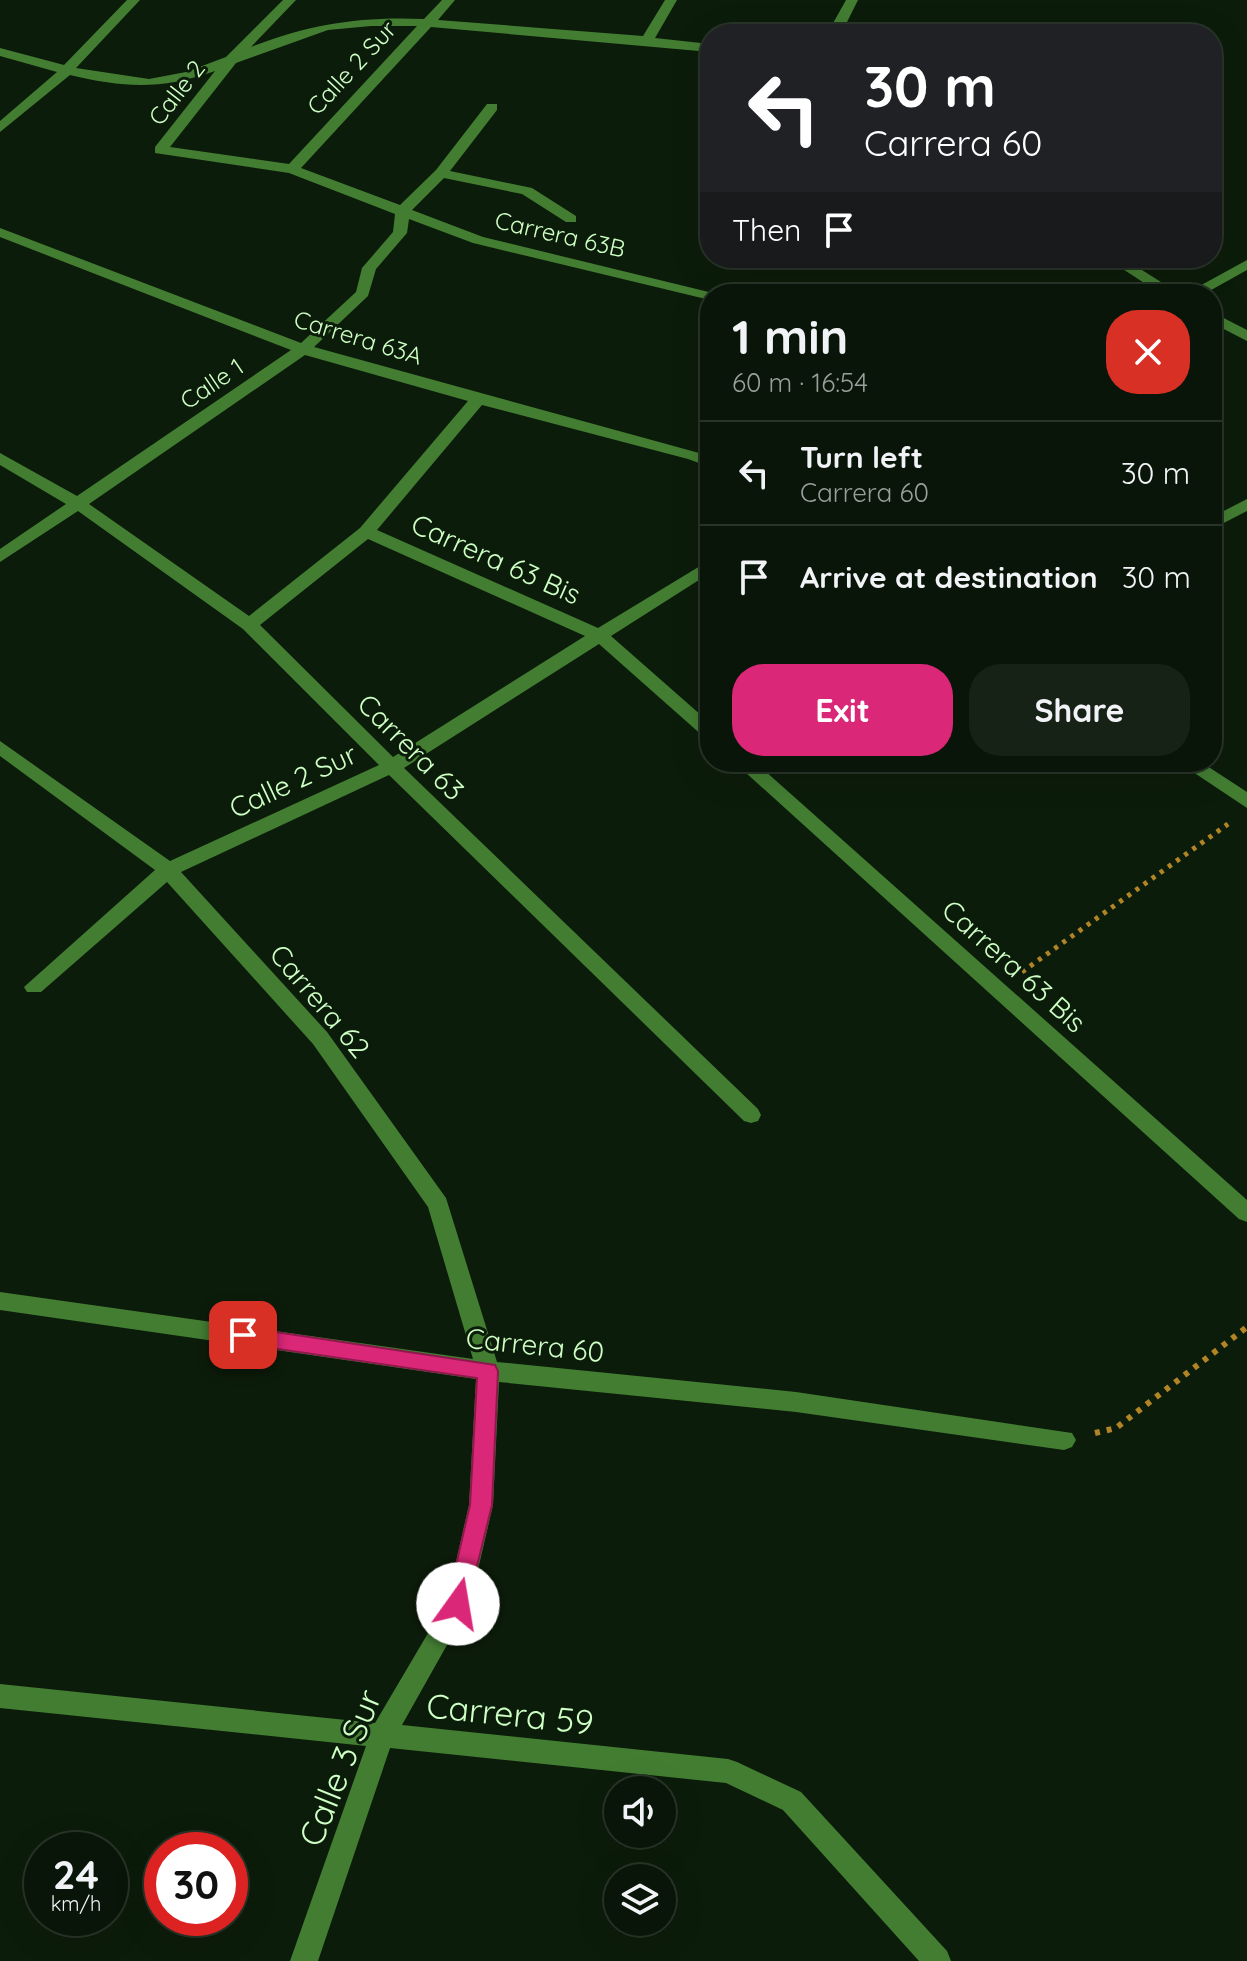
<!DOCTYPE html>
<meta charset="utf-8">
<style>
body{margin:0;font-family:Quicksand,sans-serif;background:#172216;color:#f1f3f6;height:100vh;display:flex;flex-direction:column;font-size:30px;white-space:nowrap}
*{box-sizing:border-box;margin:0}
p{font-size:26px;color:#999f9c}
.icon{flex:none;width:44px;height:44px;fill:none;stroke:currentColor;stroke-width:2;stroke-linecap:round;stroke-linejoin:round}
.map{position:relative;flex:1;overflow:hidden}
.sheet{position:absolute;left:700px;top:284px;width:522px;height:488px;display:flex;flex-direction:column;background:#091508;border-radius:32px;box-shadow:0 8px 32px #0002,0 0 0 2px #293429}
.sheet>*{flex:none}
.banner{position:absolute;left:700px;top:24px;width:522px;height:244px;border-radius:32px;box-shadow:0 8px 32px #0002,0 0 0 2px #293429;background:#202124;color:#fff;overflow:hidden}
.fabs{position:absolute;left:604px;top:1776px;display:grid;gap:16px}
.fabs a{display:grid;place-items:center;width:72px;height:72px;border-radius:50%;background:#091508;box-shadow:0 8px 32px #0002,0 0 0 2px #293429;font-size:40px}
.speed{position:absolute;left:24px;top:1832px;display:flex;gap:16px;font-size:40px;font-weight:700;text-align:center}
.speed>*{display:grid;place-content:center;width:104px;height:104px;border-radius:50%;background:#091508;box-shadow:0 8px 32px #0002,0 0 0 2px #293429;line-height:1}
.speed small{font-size:20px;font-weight:400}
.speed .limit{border:12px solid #d22;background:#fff;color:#111}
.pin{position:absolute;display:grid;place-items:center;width:68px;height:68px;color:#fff;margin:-34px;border-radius:16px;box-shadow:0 4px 12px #0006}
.me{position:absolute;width:88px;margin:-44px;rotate:13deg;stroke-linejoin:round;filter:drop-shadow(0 0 6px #0008)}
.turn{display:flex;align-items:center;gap:28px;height:168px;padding:0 32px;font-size:36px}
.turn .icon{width:104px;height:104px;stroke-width:2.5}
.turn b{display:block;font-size:56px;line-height:68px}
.then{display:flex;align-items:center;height:76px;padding:0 32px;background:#0003;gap:16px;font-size:30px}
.round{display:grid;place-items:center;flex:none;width:84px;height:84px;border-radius:32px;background:#172216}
.summary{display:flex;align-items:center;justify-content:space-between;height:136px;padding:0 32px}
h1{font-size:48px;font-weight:800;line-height:60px}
.cta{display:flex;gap:16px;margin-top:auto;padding:16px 32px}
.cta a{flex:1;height:92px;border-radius:32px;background:#db2777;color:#fff;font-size:32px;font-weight:800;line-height:92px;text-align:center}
.cta a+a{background:#172216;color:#f1f3f6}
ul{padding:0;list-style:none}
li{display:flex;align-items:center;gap:24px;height:104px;padding:0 32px;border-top:2px solid #293429}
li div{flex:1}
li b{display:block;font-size:30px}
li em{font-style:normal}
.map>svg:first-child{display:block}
</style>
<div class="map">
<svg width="1247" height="1961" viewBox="0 0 1247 1961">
<rect width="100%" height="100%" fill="#0c1c0a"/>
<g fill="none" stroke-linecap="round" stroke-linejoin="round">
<path stroke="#b18426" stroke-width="5" stroke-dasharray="4 6" stroke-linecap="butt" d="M1022 972 1228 824"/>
<path stroke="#b18426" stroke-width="6" stroke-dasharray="5 7" stroke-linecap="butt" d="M1095 1433 1116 1428 1247 1327"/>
<path fill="#437d32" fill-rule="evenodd" d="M127 0H140L76 68 149 79 186 72 226 57 283 0H296L251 47C309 24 362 16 424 19L442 0H455L438 20 643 36 665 0H677L655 38 710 44V52L431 27 301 168 400 205 436 170 487 104H497V110L450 171 532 188 576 216V222H566L522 194 444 178 412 210 483 237 717 294H710V300L473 243 409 219 407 233 376 269 368 296 314 347 710 456V467L688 459 482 405 377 530 598 628 710 560V573L611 636 710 723V739L704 737 599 644 404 768 758 1109 761 1115 758 1121 751 1123 744 1121 389 775 181 872 327 1032 446 1198 497 1362 796 1392 1072 1433 1076 1440 1072 1447 1064 1450 796 1412 499 1382 493 1505 470 1604 402 1725 728 1759 737 1762 801 1792 947 1951 951 1961H919L783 1810 726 1783 390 1748 318 1961H290L366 1746 0 1708V1684L375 1723 447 1601 469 1505 476 1379 0 1310V1292L473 1359 428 1207 313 1044 167 882 41 992H27L24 987 155 870 0 756V741L170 861 379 765 243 629 78 511 0 562V549L66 504 0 465V453L77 496 291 350 0 237V228L301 343 356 292 362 268 393 232 395 214 289 173 155 153V147L215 71C161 90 125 88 70 75L0 132V121L57 72 0 56V48L64 65ZM417 26 289 164 170 147 236 63 328 30 371 26ZM305 355 468 401 360 528 249 616 89 504ZM368 539 585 636 393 757 260 625Z
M846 0H858L841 34H827Z
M1106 258H1123L1180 294H1161Z
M1247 260V270L1204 294H1185Z
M1212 312 1247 330V341L1212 323Z
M1247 499V511L1212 529V517Z
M734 762H755L1247 1200V1222L1239 1219Z
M1178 762H1201L1247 792V808Z"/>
</g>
<path fill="#db2777" stroke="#8e194d" stroke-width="2" d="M243 1327 495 1365 498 1371 492 1505 466 1611 458 1614 450 1611 447 1604 470 1505 477 1378 243 1344 236 1342 233 1335 236 1329Z"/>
<g text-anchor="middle" stroke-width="6" stroke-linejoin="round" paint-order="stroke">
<g font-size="24" fill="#ceffc5" stroke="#0c1c0a">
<text transform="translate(352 68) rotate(-47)" y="8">Calle 2 Sur</text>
<text transform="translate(177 93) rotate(-52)" y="8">Calle 2</text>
<text transform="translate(560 235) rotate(13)" y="8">Carrera 63B</text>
<text transform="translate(358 338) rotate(17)" y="8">Carrera 63A</text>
<text transform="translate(212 384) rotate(-34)" y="8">Calle 1</text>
</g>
<g font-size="28" fill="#ceffc5" stroke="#0c1c0a">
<text transform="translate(496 559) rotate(24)" y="10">Carrera 63 Bis</text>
<text transform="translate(411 747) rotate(45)" y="10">Carrera 63</text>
<text transform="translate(293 781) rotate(-25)" y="10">Calle 2 Sur</text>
<text transform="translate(1014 966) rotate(42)" y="10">Carrera 63 Bis</text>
<text transform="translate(320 1001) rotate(50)" y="10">Carrera 62</text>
<text transform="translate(535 1345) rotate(6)" y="10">Carrera 60</text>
</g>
<g font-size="34" fill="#ceffc5" stroke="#0c1c0a">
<text transform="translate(510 1714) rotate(6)" y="12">Carrera 59</text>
<text transform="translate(340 1768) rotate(-68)" y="12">Calle 3 Sur</text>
</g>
</g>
</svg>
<div class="fabs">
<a><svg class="icon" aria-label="sound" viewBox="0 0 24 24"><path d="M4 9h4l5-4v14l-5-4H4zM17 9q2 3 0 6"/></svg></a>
<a><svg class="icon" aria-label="layers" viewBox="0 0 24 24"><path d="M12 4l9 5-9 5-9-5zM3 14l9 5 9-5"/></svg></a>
</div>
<div class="speed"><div>24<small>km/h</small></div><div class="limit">30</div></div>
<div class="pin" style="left:243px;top:1335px;background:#d93025"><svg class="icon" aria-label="arrive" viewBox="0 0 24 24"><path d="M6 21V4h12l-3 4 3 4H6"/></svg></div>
<svg class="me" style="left:458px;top:1604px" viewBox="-20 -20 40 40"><circle r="19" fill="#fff"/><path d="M0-13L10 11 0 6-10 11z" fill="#db2777"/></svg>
<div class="banner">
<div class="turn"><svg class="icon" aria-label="left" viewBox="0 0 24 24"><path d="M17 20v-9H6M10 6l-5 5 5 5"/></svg><div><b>30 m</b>Carrera 60</div></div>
<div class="then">Then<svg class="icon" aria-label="arrive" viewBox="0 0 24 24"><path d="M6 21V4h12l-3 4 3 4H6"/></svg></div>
</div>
<section class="sheet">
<div class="summary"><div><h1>1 min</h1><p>60 m · 16:54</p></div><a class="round" style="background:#d93025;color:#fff"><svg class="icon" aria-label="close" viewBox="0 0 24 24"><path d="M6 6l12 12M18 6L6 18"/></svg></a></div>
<ul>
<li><svg class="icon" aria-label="left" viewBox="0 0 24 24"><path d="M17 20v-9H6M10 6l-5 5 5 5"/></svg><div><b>Turn left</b><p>Carrera 60</p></div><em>30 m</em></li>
<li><svg class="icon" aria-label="arrive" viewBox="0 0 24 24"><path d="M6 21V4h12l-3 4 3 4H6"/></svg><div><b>Arrive at destination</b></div><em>30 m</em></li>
</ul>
<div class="cta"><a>Exit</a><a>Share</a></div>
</section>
</div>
